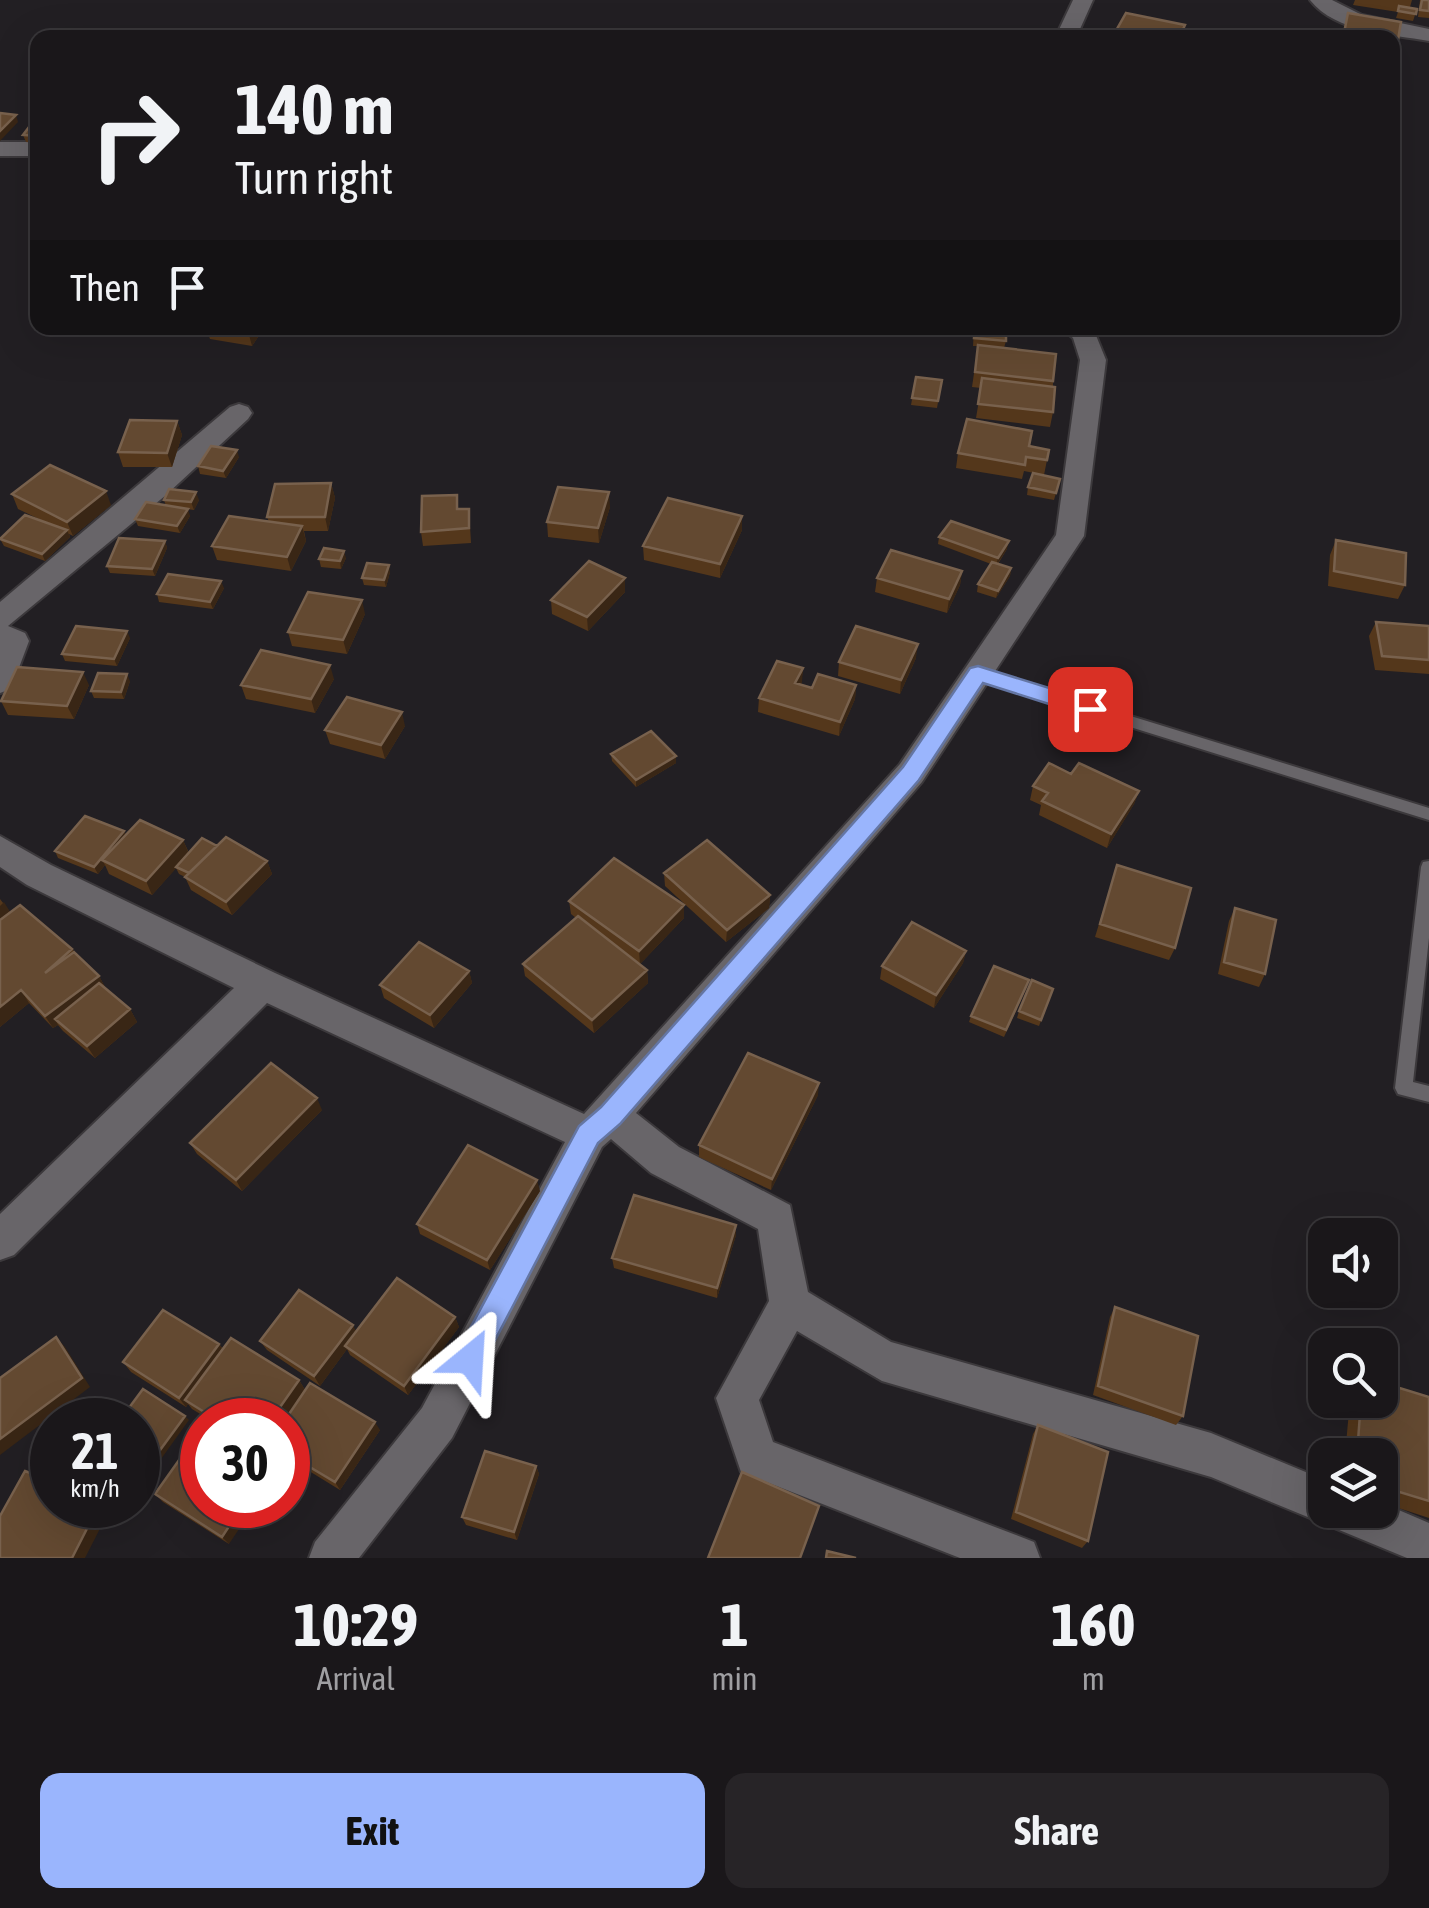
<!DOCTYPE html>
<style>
body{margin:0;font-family:"Asap Condensed",sans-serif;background:#272427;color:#f1f3f6;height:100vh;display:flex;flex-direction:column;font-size:38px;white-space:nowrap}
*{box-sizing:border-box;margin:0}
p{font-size:32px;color:#9f9fa2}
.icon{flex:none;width:55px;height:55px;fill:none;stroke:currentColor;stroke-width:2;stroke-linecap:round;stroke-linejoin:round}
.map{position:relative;height:1558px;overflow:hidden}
.side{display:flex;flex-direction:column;background:#1a171a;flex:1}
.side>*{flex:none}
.guide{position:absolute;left:30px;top:30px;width:1370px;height:305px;border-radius:20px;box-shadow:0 10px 40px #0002,0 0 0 2px #383639;background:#1a171a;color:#f1f3f6;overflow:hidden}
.controls{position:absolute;left:1308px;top:1218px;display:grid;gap:20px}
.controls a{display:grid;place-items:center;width:90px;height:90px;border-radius:20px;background:#1a171a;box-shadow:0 10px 40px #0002,0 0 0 2px #383639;font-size:50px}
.speed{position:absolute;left:30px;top:1398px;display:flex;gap:20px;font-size:50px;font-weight:700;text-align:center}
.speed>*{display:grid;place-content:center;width:130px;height:130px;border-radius:50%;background:#1a171a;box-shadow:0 10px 40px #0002,0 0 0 2px #383639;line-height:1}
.speed small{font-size:25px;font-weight:400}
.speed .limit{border:15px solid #d22;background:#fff;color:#111}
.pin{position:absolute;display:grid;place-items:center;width:85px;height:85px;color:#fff;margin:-42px;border-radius:20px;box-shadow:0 5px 15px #0006}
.me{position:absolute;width:110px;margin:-55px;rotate:27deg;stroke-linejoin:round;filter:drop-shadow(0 0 8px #0008)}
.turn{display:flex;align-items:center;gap:35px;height:210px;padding:0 40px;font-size:45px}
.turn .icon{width:130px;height:130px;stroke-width:2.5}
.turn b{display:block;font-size:70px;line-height:85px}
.then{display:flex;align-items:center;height:95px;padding:0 40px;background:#0003;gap:20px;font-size:38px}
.eta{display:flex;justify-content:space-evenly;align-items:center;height:170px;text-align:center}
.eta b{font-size:60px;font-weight:700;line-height:70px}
.cta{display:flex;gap:20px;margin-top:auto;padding:20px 40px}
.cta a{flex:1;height:115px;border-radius:20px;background:#9ab5fd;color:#111;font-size:40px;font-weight:700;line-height:115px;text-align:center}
.cta a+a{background:#272427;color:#f1f3f6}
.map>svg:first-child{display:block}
</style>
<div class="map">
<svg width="1429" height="1558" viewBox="0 0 1429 1558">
<rect width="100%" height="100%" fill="#221f23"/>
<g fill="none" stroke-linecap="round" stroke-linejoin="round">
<g stroke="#3c393c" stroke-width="4">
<path id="service" d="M978 669 1429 808V820L973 678 971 674Z
M1429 861V938L1413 1082 1429 1086V1102L1398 1094 1395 1088 1421 867 1423 862Z"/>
</g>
<g stroke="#3c393c" stroke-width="4">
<path id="minor" d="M1073 0H1093L1076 38H1055Z
M1310 0H1332L1362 15 1429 29V41C1391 34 1336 33 1310 0Z
M0 142H38V156H0Z
M1061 328H1093L1106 360 1084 536 922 782 636 1113 679 1147 790 1205 808 1292 891 1342 1211 1433 1325 1480V1510H1380V1502L1429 1523V1558H1407L1211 1477 882 1381 797 1331 759 1400 773 1442 1034 1542 1040 1558H960L741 1472 716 1398 769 1301 758 1229 651 1173 611 1139 602 1147 452 1438 359 1558H309L315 1542 422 1408 565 1142 267 1003 14 1255 0 1260V1214L234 988 27 885 0 867V836L51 865 275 973 584 1114 900 764 1056 535 1080 360 1073 338Z
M239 404 248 407 252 413 248 419 166 495 8 626 25 633 29 641 11 689 0 693V602L230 407Z"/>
</g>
<use href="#service" fill="#686569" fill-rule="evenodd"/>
<use href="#minor" fill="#686569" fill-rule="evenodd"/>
</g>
<path fill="#54371b" d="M1355 0H1412L1410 7 1417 9 1413 21 1396 18 1398 12 1353 5Z
M1420 0H1429V18L1418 17Z
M1117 29 1183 38H1116Z
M38 127V143L26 142 23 135Z
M206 328H264L252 346 210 339Z
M974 328 1006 341 1004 348 1053 381V412L1050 427 976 418 981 388 972 387 978 346H973Z
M916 377 942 380 937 408 911 405Z
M177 421 182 435 172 467H123L118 452Z
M1029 446 1049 450 1044 475 1024 471 1022 479 956 468 958 453Z
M239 457 226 478 200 474 198 466Z
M1060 479 1054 500 1027 495 1028 487Z
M331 483 335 498 328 531H304L306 541 291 571 217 560 212 546 269 522 267 517Z
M12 494 111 505 73 536 69 534 70 537 45 561 4 546 0 539 43 521 18 509Z
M164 500H199L194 510 186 509 190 516 180 533 138 526 135 519 166 506Z
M610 507 599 543 548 537 547 522Z
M460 509H469L471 543 423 546 421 532Z
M742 516V530L720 578 644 560 643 546Z
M939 537 1007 549 998 564 1011 568 1010 576 996 598 977 592 978 584 991 564 938 544Z
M1336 540 1405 585 1398 599 1328 586 1330 555Z
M165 541 167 548 155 576 110 573 107 566Z
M346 558 341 569 321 567 319 559Z
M962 571 960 585 947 613 875 592 877 578Z
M390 572 386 587 364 585 362 578Z
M625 578V592L588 631 552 614 551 600Z
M224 588 213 609 159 602 157 594Z
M365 614 347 654 292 646 288 632Z
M1376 622 1429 626V674L1375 670 1369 636Z
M130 638 117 666 65 661 62 654Z
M916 658 900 694 838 676 839 662Z
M803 668 801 685 812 688 856 685 855 699 839 736 758 712 759 698Z
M334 679 315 713 246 699 241 685Z
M130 681 124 699 94 698 91 691Z
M89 685 74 719 8 715 1 701Z
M405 726 385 759 330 744 325 730Z
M611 754 676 763 636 787 612 761Z
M1071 774 1139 791 1134 804 1107 848 1039 815 1041 805 1030 800 1033 786Z
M124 831 126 835 183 840 189 853 217 846 267 861 272 874 232 915 191 890 185 877 179 874 176 868 152 895 109 874 105 865 98 874 58 858 55 851Z
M1117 865 1175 948 1169 960 1095 937Z
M664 873 770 895 769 908 726 942 665 886Z
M0 899 10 912 72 949 99 976 106 989 130 1009 137 1022 95 1058 63 1031 58 1025 53 1028 29 1003 0 1027Z
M569 901 684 918 640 964 624 952 647 970 648 983 594 1033 525 976 523 964 576 918 571 914Z
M1235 908 1265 974 1259 987 1218 974 1229 921Z
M966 951 963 963 934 1008 880 979 882 966Z
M469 971 472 983 434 1028 384 998 380 985Z
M1027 987 1004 1037 969 1022 971 1016Z
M1053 989 1039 1026 1017 1018 1019 1011Z
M818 1095 771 1190 699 1157V1145Z
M322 1110 242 1191 197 1154 190 1143Z
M540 1191 490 1270 420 1234 417 1224Z
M736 1225V1235L717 1298 614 1268 612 1258Z
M1115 1307 1183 1416 1176 1425 1093 1395 1110 1317Z
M455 1317 459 1327 408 1395 350 1355 347 1349 320 1386 267 1350 260 1341 356 1331Z
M219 1344 223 1349 299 1380 305 1390 284 1420H210L192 1409 188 1404 186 1407 131 1372 123 1362Z
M1429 1397V1518L1380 1502V1455H1345L1350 1400Z
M288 1420 380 1430 340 1490 288 1458Z
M1038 1425 1088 1541 1082 1548 1011 1519 1033 1434Z
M201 1429 229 1544 163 1502 155 1494Z
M536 1466 539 1474 517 1540 466 1525 462 1517Z"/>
<path fill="#392615" d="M16 115 18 122 0 141V131Z
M250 328H264L252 346 248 331Z
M177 421 182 435 172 467 167 453Z
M237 450 239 457 226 478 223 471Z
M331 483 335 498 328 531 325 517Z
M106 491 111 505 73 536 67 522Z
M196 492 199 500 194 510 191 502Z
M609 492 610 507 599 543 598 528Z
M188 509 190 516 180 533 177 526Z
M742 516V530L720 578V564Z
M302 526 306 541 291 571 287 557Z
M67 530 70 537 45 561 42 554Z
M165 541 167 548 155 576 152 569Z
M1009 541 1007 549 996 566 998 558Z
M344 551 346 558 341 569 340 561Z
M389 565 390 572 386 587 384 580Z
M1011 568 1010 576 996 598 998 591Z
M962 571 960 585 947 613 949 599Z
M625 578V592L588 631 587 617Z
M221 581 224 588 213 609 210 602Z
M362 600 365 614 347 654 343 640Z
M127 631 130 638 117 666 114 659Z
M918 644 916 658 900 694 901 680Z
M330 665 334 679 315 713 311 699Z
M803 668 802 682 795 697V683Z
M83 672 89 685 74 719 67 706Z
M127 674 130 681 124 699 121 692Z
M856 685 855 699 839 736 840 722Z
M402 712 405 726 385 759 381 745Z
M676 756V763L636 787V780Z
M1139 791 1134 804 1107 848 1111 834Z
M124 831 128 838 102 860 105 865 98 874 94 867Z
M183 840 189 854 152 895 146 881Z
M267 861 272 874 232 915 226 902Z
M770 895 769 908 726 942 727 930Z
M4 902 12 915 0 925V906Z
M684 905V918L640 964 639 951Z
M966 951 963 963 934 1008 936 995Z
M647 970 648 983 594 1033 592 1020Z
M469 971 472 983 434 1028 430 1015Z
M99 976 106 989 55 1019 58 1025 53 1028 45 1016Z
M21 990 29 1003 0 1027V1007Z
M130 1009 137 1022 95 1058 87 1046Z
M819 1083 818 1095 771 1190 772 1179Z
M317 1098 322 1110 242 1191 236 1180Z
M537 1180 540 1191 490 1270 487 1260Z
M736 1225V1235L717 1298V1288Z
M455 1317 459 1327 408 1395 404 1386Z
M353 1325 358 1335 345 1346 347 1349 320 1386 314 1376Z
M56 1337 65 1347 90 1387 0 1455V1439Z
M219 1344 225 1353 185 1400 188 1404 186 1407 179 1398Z
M299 1380 305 1390 284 1420H271Z
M185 1416 189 1420 156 1466 152 1461Z
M375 1422 380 1430 340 1490 335 1482Z
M536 1466 539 1474 517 1540 514 1532Z
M99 1505H109L111 1507 85 1558H72Z
M243 1505H255L229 1544 222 1537Z"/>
<path fill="#634931" stroke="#78614d" stroke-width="2.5" d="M1422 0H1429V11L1420 10Z
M1399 6 1417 9 1416 14 1398 11Z
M1126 13 1185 25 1179 38H1160L1117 29Z
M1348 13 1401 22 1395 58 1392 57V38H1343Z
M0 113 16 115 0 131Z
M29 127H38V136L23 135Z
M225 328H250L248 331Z
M975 328H1006V341L974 338Z
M978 345 1056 354 1053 381 975 372Z
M916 377 942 380 938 401 912 398Z
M982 378 1055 387 1053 412 978 404Z
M967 419 1032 431 1029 446 1049 450 1047 460 1026 457 1025 465 958 453Z
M130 420 177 421 167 453 118 452Z
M211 446 237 450 223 471 198 466Z
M50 465 106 491 67 522 12 494Z
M1033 473 1060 479 1056 493 1028 487Z
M331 483 325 517H267L275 484Z
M558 487 609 492 598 528 547 522Z
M169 489 196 492 191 502 164 500Z
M457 495V509H469V528L421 532 422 496Z
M668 498 742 516 720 564 643 546Z
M146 502 188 509 177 526 135 519Z
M25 515 67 530 42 554 0 539Z
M229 516 302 526 287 557 212 546Z
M951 521 1009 541 998 558 939 537Z
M119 538 165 541 152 569 107 566Z
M1336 540 1406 553 1405 585 1334 571Z
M324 548 344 551 340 561 319 559Z
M891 550 962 571 949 599 877 578Z
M589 561 625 578 587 617 551 600Z
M992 562 1011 568 998 591 978 584Z
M367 563 389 565 384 580 362 578Z
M168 574 221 581 210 602 157 594Z
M308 592 362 600 343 640 288 632Z
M1376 622 1429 626V660L1382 656Z
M76 626 127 631 114 659 62 654Z
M856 626 918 644 901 680 839 662Z
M261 650 330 665 311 699 241 685Z
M777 661 803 668 795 683 812 688 818 674 856 685 840 722 759 698Z
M17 667 83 672 67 706 1 701Z
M98 673 127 674 121 692 91 691Z
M347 697 402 712 381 745 325 730Z
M651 731 676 756 636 780 611 754Z
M1049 763 1071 774 1079 763 1139 791 1111 834 1042 801 1048 793 1033 786Z
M85 816 124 831 94 867 55 851Z
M140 820 183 840 146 881 102 860Z
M226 837 267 861 226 902 185 877Z
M202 838 217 846 189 873 176 867Z
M707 840 770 895 727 930 664 873Z
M614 858 684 905 639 951 569 901Z
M1117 865 1191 888 1175 948 1100 924Z
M20 905 72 949 45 973 74 952 99 976 45 1016 21 990 0 1007V920Z
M1235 908 1276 920 1265 974 1224 962Z
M578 916 647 970 592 1020 523 964Z
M912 922 966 951 936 995 882 966Z
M419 942 469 971 430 1015 380 985Z
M994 966 1029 980 1006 1030 971 1016Z
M1032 980 1053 989 1041 1020 1019 1011Z
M99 983 130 1009 87 1046 55 1019Z
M748 1053 819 1083 772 1179 699 1145Z
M271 1063 317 1098 236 1180 190 1143Z
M468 1145 537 1180 487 1260 417 1224Z
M634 1195 736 1225 717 1288 612 1258Z
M397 1278 455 1317 404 1386 345 1346Z
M299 1290 353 1325 314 1376 260 1341Z
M1115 1307 1198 1336 1183 1416 1098 1386Z
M163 1310 219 1344 179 1398 123 1362Z
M56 1337 82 1378 0 1439V1378Z
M231 1338 299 1380 271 1420H217L185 1400Z
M1380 1382 1429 1397V1501L1380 1486V1455H1357L1361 1400H1380Z
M310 1383 375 1422 335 1482 288 1454V1420H285Z
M143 1389 185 1416 152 1461 138 1453V1420H120Z
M1038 1425 1108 1452 1088 1541 1016 1512Z
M201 1429 202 1505H243L222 1537 155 1494Z
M485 1451 536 1466 514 1532 462 1517Z
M25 1471 52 1481V1505H99L72 1558H0V1516Z
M742 1472 819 1506 800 1558H708Z
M827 1551 856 1558H826Z"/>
<path fill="#9ab5fd" stroke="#6476a4" stroke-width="2.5" d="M978 666 1098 703 1101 709 1090 717 983 683 919 780 620 1124 598 1143 480 1369 470 1374 459 1369 455 1359 459 1349 579 1126 601 1107 903 767 970 668Z"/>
</svg>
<div class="controls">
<a><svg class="icon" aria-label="sound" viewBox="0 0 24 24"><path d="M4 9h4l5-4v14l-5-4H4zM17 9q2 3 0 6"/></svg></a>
<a><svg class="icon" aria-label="search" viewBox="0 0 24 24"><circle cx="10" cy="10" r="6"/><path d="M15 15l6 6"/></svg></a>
<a><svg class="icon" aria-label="layers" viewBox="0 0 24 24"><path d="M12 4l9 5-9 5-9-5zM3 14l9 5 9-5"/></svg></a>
</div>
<div class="speed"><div>21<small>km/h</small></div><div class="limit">30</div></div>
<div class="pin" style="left:1090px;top:709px;background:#d93025"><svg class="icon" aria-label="arrive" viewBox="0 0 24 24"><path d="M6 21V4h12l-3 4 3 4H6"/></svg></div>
<svg class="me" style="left:470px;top:1359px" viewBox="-20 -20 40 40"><path d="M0-17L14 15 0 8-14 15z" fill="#9ab5fd" stroke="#fff" stroke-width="4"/></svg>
<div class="guide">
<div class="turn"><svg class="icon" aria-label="right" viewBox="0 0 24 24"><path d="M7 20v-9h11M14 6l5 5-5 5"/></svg><div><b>140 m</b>Turn right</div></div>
<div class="then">Then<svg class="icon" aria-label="arrive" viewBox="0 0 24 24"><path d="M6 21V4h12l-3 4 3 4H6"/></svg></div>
</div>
</div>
<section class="side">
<div class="eta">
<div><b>10:29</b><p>Arrival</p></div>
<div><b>1</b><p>min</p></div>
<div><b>160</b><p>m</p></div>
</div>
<div class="cta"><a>Exit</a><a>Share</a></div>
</section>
